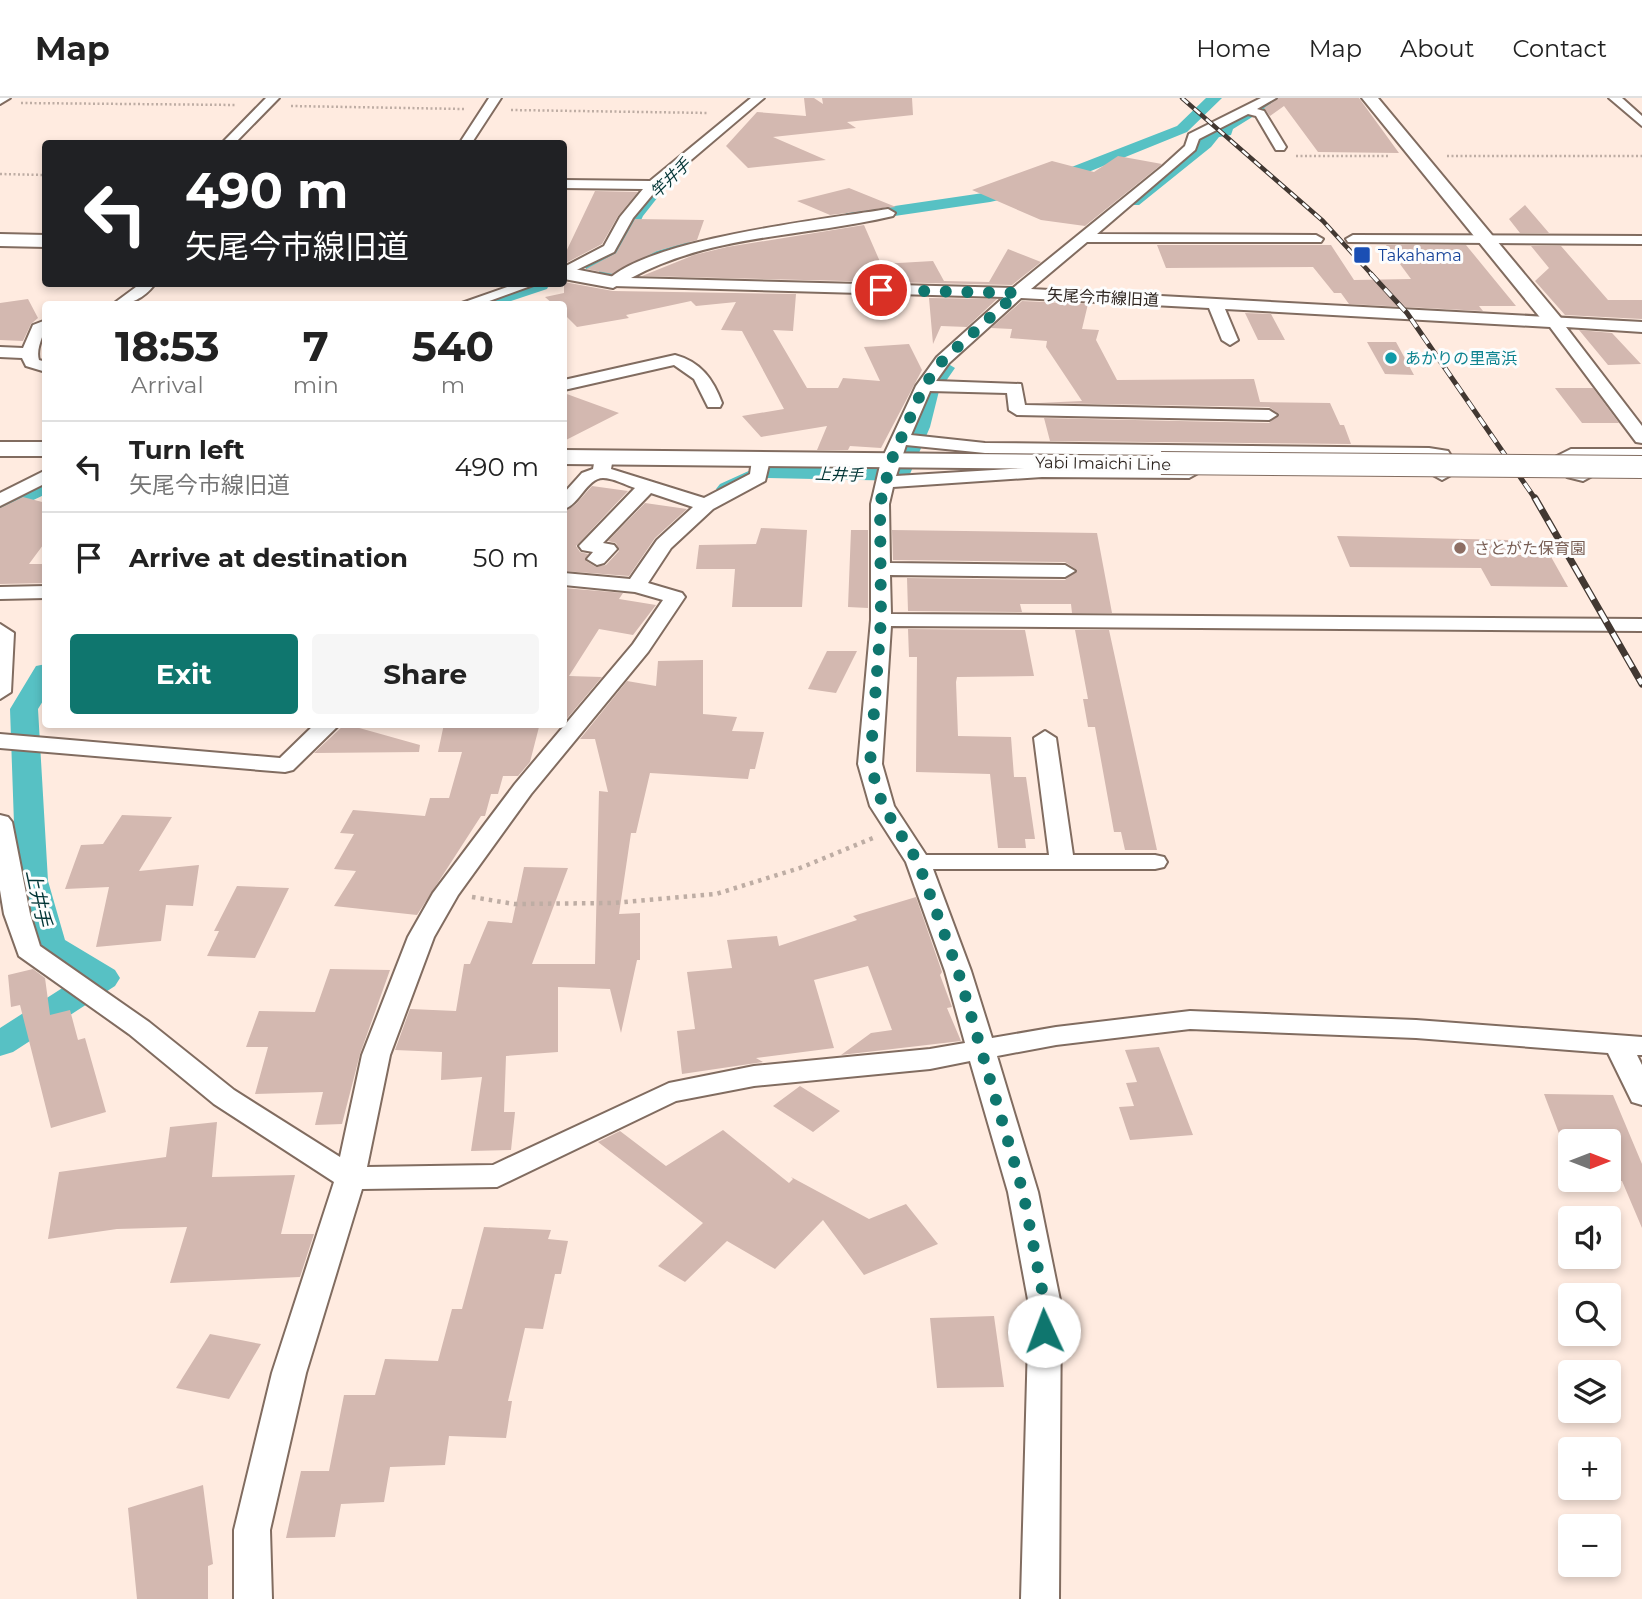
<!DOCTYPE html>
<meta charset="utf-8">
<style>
body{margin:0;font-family:Montserrat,"Noto Sans JP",sans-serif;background:#f6f6f6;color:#222;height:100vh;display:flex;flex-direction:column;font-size:26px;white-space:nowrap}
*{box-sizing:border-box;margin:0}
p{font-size:23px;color:#767676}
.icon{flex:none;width:38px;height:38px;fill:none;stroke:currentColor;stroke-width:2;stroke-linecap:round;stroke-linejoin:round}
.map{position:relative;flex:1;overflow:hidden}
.details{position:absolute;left:42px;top:203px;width:525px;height:427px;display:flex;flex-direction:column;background:#fff;border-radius:7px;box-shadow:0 4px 10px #0003}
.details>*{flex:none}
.banner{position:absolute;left:42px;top:42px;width:525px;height:147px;border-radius:7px;box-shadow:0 4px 10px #0003;background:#202124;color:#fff;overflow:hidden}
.needle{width:46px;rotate:90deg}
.fabs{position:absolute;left:1558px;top:1031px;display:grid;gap:14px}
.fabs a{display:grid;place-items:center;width:63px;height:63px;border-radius:7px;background:#fff;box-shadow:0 4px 10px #0003;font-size:35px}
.pin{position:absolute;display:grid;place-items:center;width:60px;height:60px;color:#fff;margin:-30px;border:4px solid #fff;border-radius:50%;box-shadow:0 2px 7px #0007}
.me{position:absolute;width:77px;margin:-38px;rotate:358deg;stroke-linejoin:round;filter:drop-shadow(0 0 5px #0008)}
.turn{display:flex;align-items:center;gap:24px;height:147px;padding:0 28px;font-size:32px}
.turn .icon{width:91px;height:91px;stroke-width:2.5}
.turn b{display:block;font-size:49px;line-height:60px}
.eta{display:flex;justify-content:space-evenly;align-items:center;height:119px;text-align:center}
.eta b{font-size:42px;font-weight:700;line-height:49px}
.button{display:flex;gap:14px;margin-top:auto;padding:14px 28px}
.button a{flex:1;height:80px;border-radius:7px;background:#0f766e;color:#fff;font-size:28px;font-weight:700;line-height:80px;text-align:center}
.button a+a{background:#f6f6f6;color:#222}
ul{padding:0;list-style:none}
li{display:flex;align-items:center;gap:21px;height:91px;padding:0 28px;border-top:2px solid #e0e0e0}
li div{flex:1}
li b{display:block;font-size:26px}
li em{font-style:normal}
header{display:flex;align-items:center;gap:42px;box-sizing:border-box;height:98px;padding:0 35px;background:#fff;border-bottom:2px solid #e0e0e0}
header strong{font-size:33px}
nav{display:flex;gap:38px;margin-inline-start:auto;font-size:24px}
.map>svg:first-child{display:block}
</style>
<header>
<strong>Map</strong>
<nav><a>Home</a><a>Map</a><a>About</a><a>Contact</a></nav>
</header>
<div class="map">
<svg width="1642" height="1501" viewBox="0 0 1642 1501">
<rect width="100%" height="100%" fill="#ffebe0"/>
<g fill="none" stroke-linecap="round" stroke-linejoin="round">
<path fill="#57c1c4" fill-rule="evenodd" d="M1206 0H1222L1187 34 1044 92 990 104 847 125 838 120 847 115 990 94 1033 84 1177 28Z
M1265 0H1283L1233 31 1231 37 1219 39 1211 49 1139 107H1127L1124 103 1127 99 1199 43 1209 32 1217 30 1220 26Z
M661 80 669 85 643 118 627 152 600 171H586L584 167 586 163 613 145 626 117 655 81Z
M686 144 692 145 695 149 692 153 608 180 599 174 601 170Z
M526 186 549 187 547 191 502 206H475L478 202Z
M945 264 955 270 939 293 930 329 907 383 768 380 736 396H720L716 391 720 386 764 366 890 371C896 357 903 343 908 329 915 308 919 270 945 264Z
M39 383 46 385V396L0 418V401Z
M46 566V598L38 611 48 783 65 842 115 872 120 880 115 888 13 954 0 958V930L78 880 38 854 33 847 16 783 10 611 36 568Z"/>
</g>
<path fill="#d3b8b0" d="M804 0H814L823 6 822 0H912L913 17 847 24 856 30 773 39 826 62 748 70 726 48 757 14 806 18Z
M1278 0H1359L1399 55 1318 54 1284 8 1270 18 1264 10Z
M1118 58 1162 66 1085 128 1041 122 972 92 1052 63 1094 74Z
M849 90 896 109 830 117 797 103Z
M595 93 638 94 618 118 602 146 564 166V158Z
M1525 107 1549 135H1520L1509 121Z
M635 121 704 122 697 142 657 153 613 176 586 171 616 155Z
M864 127 881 166 933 163 944 183 989 184 1008 151 1041 164 1012 187 642 178 694 157 727 149Z
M1157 147H1331L1354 182 1411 181 1386 147H1466L1516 208H1479L1483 213 1349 206 1341 195H1334L1313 169 1166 170Z
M1531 148H1561L1608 202H1642V221L1565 217 1535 183 1549 170Z
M564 184 613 193 796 196 793 233 773 232 807 290H838L843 280 880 283 864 249 909 246 922 272 881 350 850 348 848 352H817L827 328 761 339 742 318 784 311 742 233 721 232 736 204 696 208 691 203 626 217 629 220 577 229 564 216V206H553L545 199 564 195Z
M929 200 997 201 967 229 941 228 933 246Z
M28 201 38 220 31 226 23 243 0 242V205Z
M1022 203 1088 206 1082 231 1099 232 1096 242 1117 282 1254 281 1260 304 1330 305 1340 327H1344L1351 346 1050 343 1044 320 1269 325 1279 316 1269 309 1039 305 1082 303 1046 249 1047 243 1010 240 1012 231 991 230Z
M1245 215 1271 216 1285 242H1258Z
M1579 232 1612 235 1641 266 1608 267Z
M1367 244H1396L1414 277 1385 276Z
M1555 290H1593L1619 325H1582Z
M564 295 619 315 564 343Z
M592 388 628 393 576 448 580 454 588 456 586 463 596 469 606 467 619 453 616 445 608 443 645 405 687 411 655 440 629 478 564 473V414L576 406Z
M23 399 46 405V443L29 466H46V485L0 486V410Z
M761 430 807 432 802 509H732L735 471H696L699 447 756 446Z
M851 432H868V510L848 509Z
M892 432 1097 435 1112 515H1072L1071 506H1020L1022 514 908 513 907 480 1065 482 1077 472 1065 464 893 462Z
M1337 438 1508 442 1517 457H1550L1568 489 1491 488 1481 470 1350 469Z
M564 490 623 495 619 501 656 507 633 537 599 531 569 578 602 579 564 624Z
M908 531 1025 532 1034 578 957 579 956 584 958 638 1011 639 1014 679H1026L1035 741H1025L1026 750H998L990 676 916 674 917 559H909Z
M1075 532H1109L1157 752H1125L1121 734H1114L1095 629H1088L1083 601H1088Z
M827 553H857L836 595 808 591Z
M703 562V616L737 619 732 633 764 634 755 671H750L748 681 650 675 636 735H631L619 816 640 815V862H637L621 935 610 891 558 889V954L506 958 504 1014H515L511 1052 471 1053 482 979 441 982 442 954 395 952 410 911 456 913 464 866H470L488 823 512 825 524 769 568 770 532 866H595L599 693 608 694 595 641H580L627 583 656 588 658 563Z
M345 626 420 647 419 654 314 655Z
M444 626 539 629 530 664 518 678H503L498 696H491L485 718H481L417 817 334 808 356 773 334 771 354 736 340 735 353 712 425 718 430 700H449L462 654H438Z
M122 717 172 719 139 773 199 767 193 808 166 807 161 843 96 849 109 789 65 791 81 747 103 746Z
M237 788 289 790 255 860 207 858 219 833H214Z
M916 799 942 874 940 877 952 909 947 910 961 943 841 957 871 935 892 932 868 868 814 882 834 950 756 960 763 964 682 976 677 933 695 931 687 874 732 870 727 842 777 838 779 848 857 822 853 818Z
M33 871 45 880 50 917 70 912 78 942 85 940 106 1014 51 1030 20 907 11 909 8 877Z
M330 871 390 872 360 956 342 1026 315 1027 323 994 255 996 268 949H246L259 913 315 914Z
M1159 949 1193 1037 1130 1042 1119 1009 1134 1008 1126 985 1137 984 1125 952Z
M800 988 840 1013 813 1034 773 1008Z
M1544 996 1613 997 1642 1066V1130L1622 1083H1611L1608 1076V1043H1570L1568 1059Z
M217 1024 212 1079 295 1077 281 1136H314L300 1179 170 1185 187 1129 117 1131 48 1141 59 1074 166 1059 170 1029Z
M723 1032 789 1085 793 1081 791 1079 869 1121 906 1106 938 1146 864 1177 823 1122 775 1171 727 1143 685 1184 658 1168 703 1125 598 1044 620 1033 666 1068Z
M484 1129 551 1132 548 1141 568 1143 561 1176H555L543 1231 525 1230 508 1303H512L506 1340 449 1338 445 1367 390 1369 384 1404 341 1406 335 1439 286 1440 301 1373H329L344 1297H375L385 1261 438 1263 452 1211H462Z
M994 1218 1004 1289 937 1290 930 1220Z
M210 1236 261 1246 229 1301 176 1290Z
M203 1387 213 1466 208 1468V1501H137L128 1410Z"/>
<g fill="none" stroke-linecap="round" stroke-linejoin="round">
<g stroke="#816c60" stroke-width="4">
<path id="street" d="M266 0H279L234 46H221Z
M489 0H501L471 46H459Z
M751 0H764L658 90 633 120 614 154 564 178V169L604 148 620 119 643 91 564 90V82L650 83Z
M1261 0H1276L1257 11 1264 13 1286 49 1284 52H1276L1256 18 1248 16 1199 41 1195 52 1097 136 1316 137 1323 141 1321 144H1087L1031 191 1642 224V234L1566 229 1642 328V345L1636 344 1550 229 1225 211 1238 242 1230 247 1222 242 1209 210 1021 200 949 265 936 283 1021 286 1025 307 1269 312 1277 317 1269 322 1017 317 1009 312 1007 295 930 293 911 337 985 345 1429 350 1448 353 1460 372 1442 382 1433 377 1441 370 1436 361 1429 360 985 355 906 347 896 378 1042 369 1189 370 1198 375 1189 380 1042 379 893 389 889 406 890 465 1065 467 1075 473 1065 479 890 477 891 516 1642 521V533L891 528 882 666 894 708 926 757H1049L1034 640 1045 633 1056 640 1073 757H1155L1164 759 1167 764 1164 769 1155 771H933L971 873 992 940 1056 929 1190 913 1416 922 1642 939V957H1637L1642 967V1007L1632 1004 1608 955 1416 940 1190 931 1056 947 997 958 1038 1094 1061 1207 1059 1501H1021L1029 1207 1008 1094 970 963 930 971 754 988 676 1003 497 1089 362 1091 306 1275 270 1432 272 1501H234V1432L272 1275 334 1084 214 1006 129 936 19 858 4 816 0 792V717L8 719 12 724 30 816 40 848 149 924 234 992 340 1059 362 957 408 839 433 795 515 686 633 546 663 502 635 494 564 487V475L630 481 657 442 693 409 651 395 603 445 614 447 617 451 604 465 597 467 587 461 593 454 582 452 579 448 635 390C626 387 613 380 603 380 587 380 579 407 564 411V395L582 375 593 371 595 360 604 355 613 360 611 371 704 400 750 376 752 362 761 357 770 362 765 383 713 411 671 450 648 485 682 495 685 499 648 554 531 696 458 797 434 839 390 957 367 1069 493 1067 669 985 754 968 930 951 965 945 945 873 906 764 870 708 858 666 871 522V406L881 363 916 288 937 259 1004 199 613 188 606 184C645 141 827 121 888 111L895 115 893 118C805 139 712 136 631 180L1013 190 1163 68 1185 48 1189 36Z
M1609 0H1622L1642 18V28Z
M1353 137 1642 138V146L1348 144 1346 141Z
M140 186H155C143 201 132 206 113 206Z
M516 186H536L481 206H459Z
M46 222C46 235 35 249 39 262L46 264V274L26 268 22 260 0 259V249L23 250 33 227Z
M675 257C701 264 713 281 722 305L720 309H708L694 281 674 267 564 292V282Z
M1571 351H1642V361H1574L1580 371 1592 378 1583 383 1567 379 1555 359Z
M46 372V385L0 408V395Z
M46 488V500L0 501V489Z
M0 526 14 535 11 594 0 601Z
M315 626H340L293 672 285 674 0 650V636L280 660Z"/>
</g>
<g stroke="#816c60" stroke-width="4">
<path id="secondary" d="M0 0H10L0 6Z
M1362 0H1378L1561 220 1564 224 1561 228H1547Z
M0 136 46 137V149L0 148Z
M564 169 620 180 623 184 613 190 564 181Z
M0 344H46V358H0Z
M564 352 1161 358 1170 360 1173 365 1170 370 1161 372 564 366Z"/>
</g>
<path stroke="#beada4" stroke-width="2.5" stroke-dasharray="2 2.5" stroke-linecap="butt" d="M21 5 237 7
M291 8 464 11
M511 12 709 15
M1296 58H1389
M1447 58H1642
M0 76 46 77"/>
<path stroke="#beada4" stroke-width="4.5" stroke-dasharray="3.5 5" stroke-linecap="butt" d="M472 799 514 806 613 805 716 796 800 770 873 740"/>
<use href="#street" fill="#fff" fill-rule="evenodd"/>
<use href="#secondary" fill="#fff" fill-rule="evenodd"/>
<g stroke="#423832" stroke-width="4.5">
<path id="rail-far2" d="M1182 0 1323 123 1373 178"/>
</g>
<g stroke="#423832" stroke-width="5">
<path id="rail-far1" d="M1371 176 1407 215 1536 402"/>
</g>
<g stroke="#423832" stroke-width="7">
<path id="rail" d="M1535 400 1642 586"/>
</g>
<use href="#rail-far2" stroke="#fdfdfd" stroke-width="2.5" stroke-dasharray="8" stroke-linecap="butt"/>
<use href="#rail-far1" stroke="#fdfdfd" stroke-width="3.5" stroke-dasharray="10" stroke-linecap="butt"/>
<use href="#rail" stroke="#fdfdfd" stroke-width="4.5" stroke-dasharray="13" stroke-linecap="butt"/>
<g stroke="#816c60" stroke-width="24" stroke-linecap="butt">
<path id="secondary-bridge" d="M1161 365 1642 369"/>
</g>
<use href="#secondary-bridge" stroke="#fff" stroke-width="22"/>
</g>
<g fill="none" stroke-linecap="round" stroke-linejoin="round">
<path stroke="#0f766e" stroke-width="12" stroke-dasharray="0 21.6" d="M881 192 1017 195 943 262 924 288 891 363 880 406 881 522 870 666 883 708 918 764 958 873 1023 1094 1045 1207 1044 1233"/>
</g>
<rect fill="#1a4fb4" stroke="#fdfdfd" stroke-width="2.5" x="1353" y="148" width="18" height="18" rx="3.5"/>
<circle fill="#0f9aa8" stroke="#fdfdfd" stroke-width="2.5" cx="1391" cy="260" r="7"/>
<circle fill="#8d6e63" stroke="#fdfdfd" stroke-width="2.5" cx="1460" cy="450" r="7"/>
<g text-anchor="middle" stroke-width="6" stroke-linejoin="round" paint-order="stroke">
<g font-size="16" font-style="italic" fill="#003435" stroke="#fdfdfd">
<text transform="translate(670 80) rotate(-44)" y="6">竿井手</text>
<text transform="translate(839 376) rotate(2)" y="6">上井手</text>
</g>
<g font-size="16" fill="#164399" stroke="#fdfdfd" text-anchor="start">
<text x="1378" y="163">Takahama</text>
</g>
<g font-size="16" fill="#2d241f" stroke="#fdfdfd">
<text transform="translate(1103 199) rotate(3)" y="6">矢尾今市線旧道</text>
<text transform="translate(1103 365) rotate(1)" y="6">Yabi Imaichi Line</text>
</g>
<g font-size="16" fill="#0d838f" stroke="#fdfdfd" text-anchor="start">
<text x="1405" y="266">あかりの里高浜</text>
</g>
<g font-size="16" fill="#785e54" stroke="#fdfdfd" text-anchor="start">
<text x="1474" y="456">さとがた保育園</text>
</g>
<g font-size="19" font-style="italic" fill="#003435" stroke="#fdfdfd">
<text transform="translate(39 800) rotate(78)" y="7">上井手</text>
</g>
</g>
</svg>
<div class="fabs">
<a><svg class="needle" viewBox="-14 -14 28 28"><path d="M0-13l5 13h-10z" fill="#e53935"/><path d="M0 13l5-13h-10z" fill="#767676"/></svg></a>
<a><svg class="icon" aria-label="sound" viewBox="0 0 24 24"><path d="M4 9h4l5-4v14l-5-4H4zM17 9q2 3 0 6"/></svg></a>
<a><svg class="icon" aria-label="search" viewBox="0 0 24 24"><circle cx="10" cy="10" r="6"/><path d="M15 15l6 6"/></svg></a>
<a><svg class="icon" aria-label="layers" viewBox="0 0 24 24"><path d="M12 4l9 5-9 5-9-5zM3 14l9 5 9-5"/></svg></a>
<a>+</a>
<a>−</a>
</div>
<div class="pin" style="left:881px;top:192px;background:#d93025"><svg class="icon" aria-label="arrive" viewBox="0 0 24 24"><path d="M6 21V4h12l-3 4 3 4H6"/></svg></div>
<svg class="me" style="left:1044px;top:1233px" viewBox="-20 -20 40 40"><circle r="19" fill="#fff"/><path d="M0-13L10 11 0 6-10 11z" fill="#0f766e"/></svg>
<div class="banner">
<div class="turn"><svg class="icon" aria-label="left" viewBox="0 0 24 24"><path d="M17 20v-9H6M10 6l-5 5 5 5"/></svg><div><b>490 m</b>矢尾今市線旧道</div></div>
</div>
<section class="details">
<div class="eta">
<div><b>18:53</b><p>Arrival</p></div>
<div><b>7</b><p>min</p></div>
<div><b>540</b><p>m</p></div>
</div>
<ul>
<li><svg class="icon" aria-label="left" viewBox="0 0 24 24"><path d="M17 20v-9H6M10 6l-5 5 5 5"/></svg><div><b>Turn left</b><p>矢尾今市線旧道</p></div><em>490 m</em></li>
<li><svg class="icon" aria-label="arrive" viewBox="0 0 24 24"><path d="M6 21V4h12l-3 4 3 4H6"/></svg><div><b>Arrive at destination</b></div><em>50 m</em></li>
</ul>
<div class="button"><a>Exit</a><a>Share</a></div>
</section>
</div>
